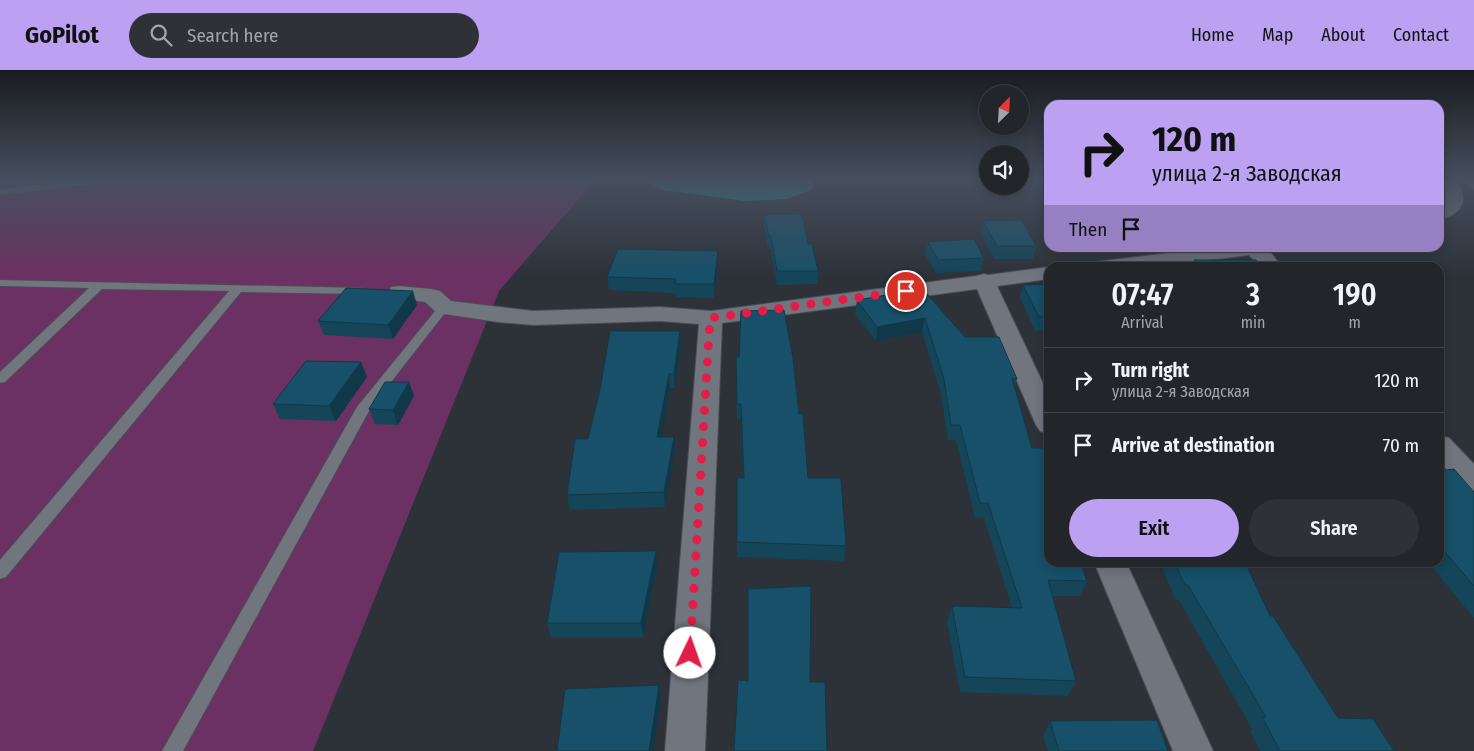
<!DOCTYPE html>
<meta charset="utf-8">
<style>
body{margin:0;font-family:"Fira Sans Condensed",sans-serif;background:#2e3237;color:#f1f3f6;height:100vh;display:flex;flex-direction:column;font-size:19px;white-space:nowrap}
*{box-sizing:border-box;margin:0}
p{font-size:16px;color:#a2a5a9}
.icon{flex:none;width:28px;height:28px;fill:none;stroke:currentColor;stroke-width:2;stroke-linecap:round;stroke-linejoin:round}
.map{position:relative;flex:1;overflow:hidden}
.sheet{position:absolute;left:1044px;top:192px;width:400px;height:305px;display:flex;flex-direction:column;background:#22262b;border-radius:15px;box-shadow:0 2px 12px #0003,0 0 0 1px #3f4347}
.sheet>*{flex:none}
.top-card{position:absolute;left:1044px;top:30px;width:400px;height:152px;border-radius:15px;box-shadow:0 2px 12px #0003,0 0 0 1px #3f4347;background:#bca0f2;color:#111;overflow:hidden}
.needle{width:32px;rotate:24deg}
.buttons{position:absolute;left:979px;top:15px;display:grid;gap:10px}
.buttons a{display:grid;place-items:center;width:50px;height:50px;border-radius:50%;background:#22262b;box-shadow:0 2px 12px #0003,0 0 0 1px #3f4347;font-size:25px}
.pin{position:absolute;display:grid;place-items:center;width:42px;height:42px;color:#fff;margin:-21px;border:2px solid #fff;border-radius:50%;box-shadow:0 1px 5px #0007}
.me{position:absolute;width:55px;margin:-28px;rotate:3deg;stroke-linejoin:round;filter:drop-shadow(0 0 4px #0008)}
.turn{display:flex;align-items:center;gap:18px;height:105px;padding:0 25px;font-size:22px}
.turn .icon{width:65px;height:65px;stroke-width:2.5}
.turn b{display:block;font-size:35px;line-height:42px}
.then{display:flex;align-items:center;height:48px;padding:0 25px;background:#0003;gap:10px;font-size:19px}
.eta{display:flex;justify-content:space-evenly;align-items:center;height:85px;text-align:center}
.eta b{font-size:30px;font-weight:600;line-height:35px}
.action{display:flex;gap:10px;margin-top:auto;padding:10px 25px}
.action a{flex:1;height:58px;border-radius:30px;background:#bca0f2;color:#111;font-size:20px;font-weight:600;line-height:58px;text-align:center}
.action a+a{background:#2e3237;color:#f1f3f6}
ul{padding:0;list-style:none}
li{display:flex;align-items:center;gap:15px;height:65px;padding:0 25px;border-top:1px solid #3f4347}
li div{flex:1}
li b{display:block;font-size:19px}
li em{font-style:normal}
header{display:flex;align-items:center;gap:30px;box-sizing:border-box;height:70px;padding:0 25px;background:#bca0f2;color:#111}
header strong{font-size:24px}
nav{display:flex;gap:28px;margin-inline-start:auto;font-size:18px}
.search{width:350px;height:45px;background:#2e3237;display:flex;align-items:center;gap:12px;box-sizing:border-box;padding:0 18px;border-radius:28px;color:#a2a5a9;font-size:19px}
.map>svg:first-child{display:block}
</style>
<header>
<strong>GoPilot</strong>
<div class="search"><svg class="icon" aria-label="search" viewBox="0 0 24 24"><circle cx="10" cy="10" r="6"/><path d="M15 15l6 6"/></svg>Search here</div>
<nav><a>Home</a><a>Map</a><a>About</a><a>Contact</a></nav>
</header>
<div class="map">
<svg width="1474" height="681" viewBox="0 0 1474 681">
<rect width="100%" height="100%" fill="#2d3239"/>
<path fill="#6c3163" d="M0 110H595L499 221 313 681H0Z"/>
<path fill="#1c8b8b" d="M648 110H813V119L787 129 744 131 664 120 646 112Z"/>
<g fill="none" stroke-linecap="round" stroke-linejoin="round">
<g stroke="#4a4d55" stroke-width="2">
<path id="lane" d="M74 110H103L99 113 0 125V119Z
M1460 110 1474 112V119Z
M0 210 362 218 368 221 362 224 241 222 6 507 0 509V490L229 221 102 219 5 312 0 313V302L89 218 0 216Z
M444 234 448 235 450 237 448 239 370 339 183 681H162L357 337 440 235Z"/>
</g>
<g stroke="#4a4d55" stroke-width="2">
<path id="street" d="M1439 110H1455C1471 130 1462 144 1439 150V137L1445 133 1446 126Z
M1212 178H1267L1283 198H1261L1249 185 1148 198H1084L1087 194 1094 192Z
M1049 197 1052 198H1049V209L997 216 1049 326V364L1040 361 1036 355 977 219 722 253 705 681H665L699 254 660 251 533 255 498 252 444 244 436 242 425 232 391 227 388 222 391 217 399 216 432 219 440 221 451 231 533 241 660 237 711 241 976 206 984 204 988 205Z
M1439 366 1449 368 1474 394V421L1464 418 1439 392Z
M1094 492H1126L1213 681H1173Z"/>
</g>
<use href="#lane" fill="#71757e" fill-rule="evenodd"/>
<use href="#street" fill="#71757e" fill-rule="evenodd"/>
</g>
<path fill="#144559" d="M764 145 808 174 818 201 817 214 777 215 771 179H768L764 158Z
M983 151 1036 176 1033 189H994L980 163Z
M928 172 984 188 981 201 936 203 925 185Z
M1065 178H1105L1070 182Z
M1194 190 1264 198H1191Z
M718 194 714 228 676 227V223L609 220 607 207Z
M1049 214V260L1035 261 1020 228 1023 215Z
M915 216 965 267 1017 309 1015 317 1049 492 1087 511 1080 526H1052L1076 611 1068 626 960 622 947 552 952 536 1012 538 984 448H975L956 370H948L941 324 922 262 876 271 855 244 857 230 914 221Z
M417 235 393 269 324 265 318 251Z
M680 261 681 275 675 318H670L661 367H674L675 382 665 437 570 440 567 425 588 369Z
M361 292 367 307 336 351 280 349 273 334Z
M736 302 799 344 808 408 846 476 844 491 737 487V408H743L741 349H737Z
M409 312 414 326 398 355 375 354 369 339Z
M1439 392 1446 400 1474 422V548L1428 492H1439Z
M1159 492H1245L1270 546 1338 648 1394 681H1260L1250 661 1252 659 1179 530H1176Z
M657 496 643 568H551L547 553Z
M1050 651 1168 681H1048L1043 666Z"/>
<path fill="#103849" d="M1071 178H1105L1070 182Z
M718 181V194L714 228V214Z
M413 221 417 235 393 269 388 255Z
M925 248 922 262 876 271 877 257Z
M680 261 681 275 675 318 674 304Z
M361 292 367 307 336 351 329 336Z
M669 304 670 318 659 382 657 367Z
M409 312 414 326 398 355 393 340Z
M674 367 675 382 665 437 664 422Z
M656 481 657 496 643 568 641 553Z
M659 615 661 630 653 681H649Z"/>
<path fill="#175068" stroke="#103849" d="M802 144 808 174H812L818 201H777L771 166H769L764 145Z
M1022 150 1036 176H997L983 151Z
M974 169 984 188 938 190 928 172Z
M618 179 718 181 714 214H675L676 209 607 207Z
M1194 190H1256L1264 198H1202Z
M1049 214V246L1039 247 1023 215Z
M919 215 965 267H999L1017 309 1012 308 1032 378H1044L1049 392V492H1080L1087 511 1048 510 1076 611 965 607 952 536 1022 538 988 433H980L960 355H951L944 309 925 248 877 257 857 230 916 220 915 216Z
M346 218 413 221 388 255 318 251Z
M784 240 793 288 799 344H803L808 408H841L846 476 737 472V408H744L741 334H737L736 287H739L741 241Z
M610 261H680L674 304H669L657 367H674L664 422 567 425 575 369H588L600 320Z
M306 291 361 292 329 336 273 334Z
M385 312H409L393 340 369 339Z
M1439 392 1446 400 1454 399 1474 422V516L1439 475Z
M656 481 641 553H547L559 482Z
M1174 492H1245L1270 546H1273L1338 648 1373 649 1394 681H1280L1262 647H1266L1188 515H1185Z
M811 516 810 612H825L827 681H734L738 610 748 611V519Z
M659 615 649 681H557L565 619Z
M1157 650 1168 681H1059L1050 651Z"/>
<linearGradient id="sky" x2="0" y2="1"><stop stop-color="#191c1f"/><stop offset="0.53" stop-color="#464f5f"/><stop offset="1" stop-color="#464f5f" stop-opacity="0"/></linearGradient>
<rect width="1474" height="206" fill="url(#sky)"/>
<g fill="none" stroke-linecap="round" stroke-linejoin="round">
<path stroke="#e11d48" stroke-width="9" stroke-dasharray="0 16.2" d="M690 583 710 248 906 221"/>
</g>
</svg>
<div class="buttons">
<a><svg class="needle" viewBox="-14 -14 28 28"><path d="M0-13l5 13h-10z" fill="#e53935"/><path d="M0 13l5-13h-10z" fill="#a2a5a9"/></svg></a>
<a><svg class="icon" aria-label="sound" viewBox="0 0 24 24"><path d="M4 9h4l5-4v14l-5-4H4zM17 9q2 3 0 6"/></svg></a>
</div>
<div class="pin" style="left:906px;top:221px;background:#d93025"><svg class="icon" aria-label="arrive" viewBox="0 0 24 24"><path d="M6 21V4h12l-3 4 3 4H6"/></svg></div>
<svg class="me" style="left:690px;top:583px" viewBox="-20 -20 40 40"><circle r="19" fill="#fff"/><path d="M0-13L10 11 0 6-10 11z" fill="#e11d48"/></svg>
<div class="top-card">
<div class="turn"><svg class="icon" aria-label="right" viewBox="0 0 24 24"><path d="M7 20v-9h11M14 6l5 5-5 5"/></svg><div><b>120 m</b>улица 2-я Заводская</div></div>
<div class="then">Then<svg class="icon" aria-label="arrive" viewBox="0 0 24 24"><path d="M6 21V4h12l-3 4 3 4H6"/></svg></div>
</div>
<section class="sheet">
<div class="eta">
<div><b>07:47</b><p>Arrival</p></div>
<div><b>3</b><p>min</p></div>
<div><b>190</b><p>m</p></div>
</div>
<ul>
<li><svg class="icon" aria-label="right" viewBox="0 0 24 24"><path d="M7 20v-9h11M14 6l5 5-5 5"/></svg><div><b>Turn right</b><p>улица 2-я Заводская</p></div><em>120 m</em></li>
<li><svg class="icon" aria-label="arrive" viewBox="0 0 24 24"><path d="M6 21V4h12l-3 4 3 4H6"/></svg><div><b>Arrive at destination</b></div><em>70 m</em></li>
</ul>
<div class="action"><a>Exit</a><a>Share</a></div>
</section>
</div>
